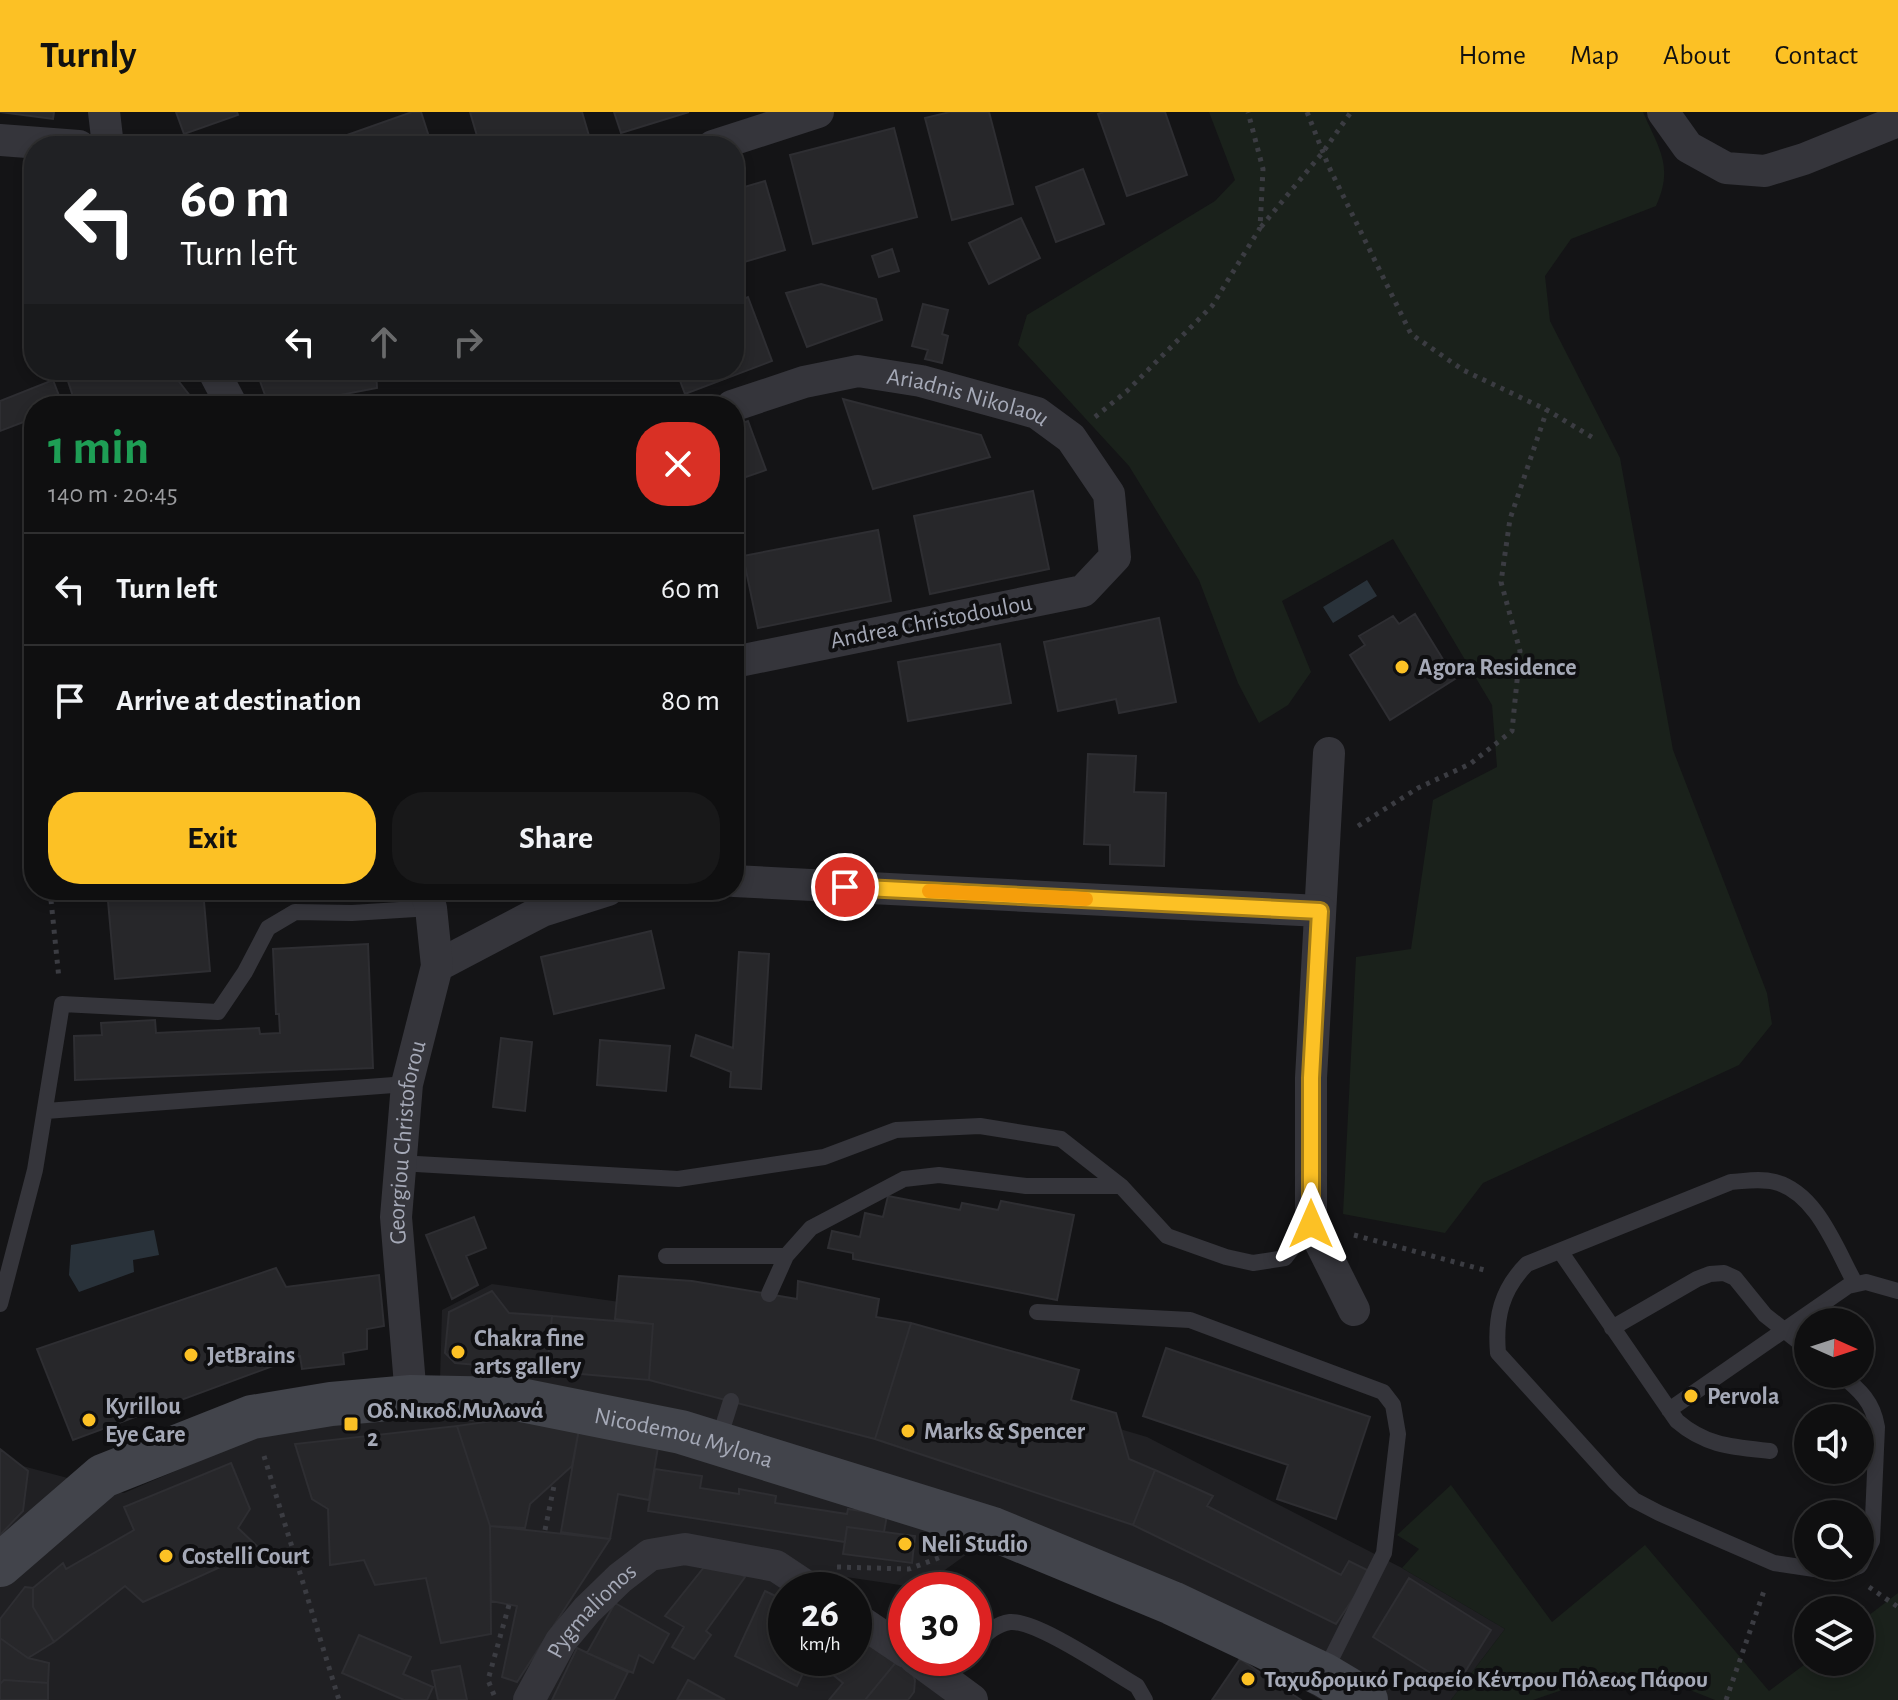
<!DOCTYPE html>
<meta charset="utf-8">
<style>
body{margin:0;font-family:"Alegreya Sans",sans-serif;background:#181819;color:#f1f3f6;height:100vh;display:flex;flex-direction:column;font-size:30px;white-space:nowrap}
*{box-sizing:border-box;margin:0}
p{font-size:26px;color:#9b9c9f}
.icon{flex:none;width:44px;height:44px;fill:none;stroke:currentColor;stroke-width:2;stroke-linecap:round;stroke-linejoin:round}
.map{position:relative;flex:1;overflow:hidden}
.details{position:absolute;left:24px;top:284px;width:720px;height:504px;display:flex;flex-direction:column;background:#0f0f10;border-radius:32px;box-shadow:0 4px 12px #0003,0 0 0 2px #2f2f30}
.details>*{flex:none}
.guide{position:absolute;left:24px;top:24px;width:720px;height:244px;border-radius:32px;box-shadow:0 4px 12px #0003,0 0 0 2px #2f2f30;background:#202124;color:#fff;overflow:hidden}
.needle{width:52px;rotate:93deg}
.fabs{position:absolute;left:1794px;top:1196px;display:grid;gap:16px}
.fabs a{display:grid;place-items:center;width:80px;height:80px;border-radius:50%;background:#0f0f10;box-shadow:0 4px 12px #0003,0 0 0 2px #2f2f30;font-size:40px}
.speed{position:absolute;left:768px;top:1460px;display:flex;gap:16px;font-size:40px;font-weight:700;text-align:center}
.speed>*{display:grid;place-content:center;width:104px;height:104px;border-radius:50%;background:#0f0f10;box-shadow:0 4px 12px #0003,0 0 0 2px #2f2f30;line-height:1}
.speed small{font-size:20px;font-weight:400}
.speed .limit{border:12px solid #d22;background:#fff;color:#111}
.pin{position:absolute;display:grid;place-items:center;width:68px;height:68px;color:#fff;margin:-34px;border:4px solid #fff;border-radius:50%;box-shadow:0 2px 8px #0007}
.me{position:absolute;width:88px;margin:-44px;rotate:0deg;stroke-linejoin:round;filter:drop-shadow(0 0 6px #0008)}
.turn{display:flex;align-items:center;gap:28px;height:168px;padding:0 24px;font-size:36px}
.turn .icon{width:104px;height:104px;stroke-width:2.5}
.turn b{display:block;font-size:56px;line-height:68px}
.lanes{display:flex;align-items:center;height:76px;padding:0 24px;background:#0003;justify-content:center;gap:40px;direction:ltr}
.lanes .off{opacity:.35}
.round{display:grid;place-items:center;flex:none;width:84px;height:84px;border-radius:32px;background:#181819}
.head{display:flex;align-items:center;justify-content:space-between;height:136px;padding:0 24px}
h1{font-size:48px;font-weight:600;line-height:60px;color:#1e9e55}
.cta{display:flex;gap:16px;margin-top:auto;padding:16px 24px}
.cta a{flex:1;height:92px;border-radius:32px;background:#fcc125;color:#111;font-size:32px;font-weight:600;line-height:92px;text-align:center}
.cta a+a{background:#181819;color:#f1f3f6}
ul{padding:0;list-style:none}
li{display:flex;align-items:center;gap:24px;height:112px;padding:0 24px;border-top:2px solid #2f2f30}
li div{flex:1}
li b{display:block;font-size:30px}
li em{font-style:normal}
header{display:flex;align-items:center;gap:48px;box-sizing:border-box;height:112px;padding:0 40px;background:#fcc125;color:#111}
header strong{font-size:38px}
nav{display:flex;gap:44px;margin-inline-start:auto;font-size:28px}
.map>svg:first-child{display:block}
</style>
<header>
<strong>Turnly</strong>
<nav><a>Home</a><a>Map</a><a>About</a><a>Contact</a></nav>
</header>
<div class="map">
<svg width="1898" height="1588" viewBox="0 0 1898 1588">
<rect width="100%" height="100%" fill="#141416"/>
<path fill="#202023" d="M492 1172 755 1209 1147 1325 1402 1456 1505 1517 1451 1588H1321L1251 1546 985 1429 920 1476 779 1455 786 1478V1546H854V1509L966 1588H0V1348L124 1381 271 1318 439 1305 442 1198Z"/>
<path fill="#1a211b" d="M1209 0H1643C1659 37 1674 54 1656 94L1571 127 1545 164 1550 209 1620 346 1673 638 1767 881 1772 912 1739 953 1483 1071 1445 1121 1343 1102 1356 845 1411 837 1433 688 1497 655 1492 593 1393 427 1282 489 1311 560 1288 593 1259 611 1238 571 1199 468 1129 354 1018 233 1027 203 1215 89 1235 68Z
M1451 1373 1552 1510 1645 1433 1769 1579 1808 1550H1860V1510L1898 1481V1588H1715L1655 1564 1600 1565 1533 1588H1451L1505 1517 1402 1456 1419 1437 1397 1423Z"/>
<path fill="#29323a" d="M1367 468 1377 484 1333 511 1323 495Z
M154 1118 159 1143 133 1148 134 1160 79 1180 69 1163 71 1133Z"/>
<path fill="#27272a" stroke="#2e2e32" stroke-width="2" d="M0 0H54L53 7Z
M176 0H237L238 3 184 22Z
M412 0H421L432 34H316Z
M470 0H582L592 34H480Z
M614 0H689L621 21Z
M950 0H989L1013 92 952 108 925 6Z
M1104 0H1165L1187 63 1127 84 1098 2Z
M894 16 917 105 813 132 790 43Z
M1083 57 1104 112 1056 130 1036 75Z
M765 69 785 138 734 153V78Z
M1021 106 1040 146 989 172 969 131Z
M892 137 899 159 879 165 872 144Z
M34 140V174L26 142Z
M821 172 876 187 882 208 807 235 786 181Z
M748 185 772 249 685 282 676 258H734V191Z
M923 192 948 198 942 222 948 224 942 251 925 247 928 238 912 234Z
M84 258H166L176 266 198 294H76L66 263Z
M256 258H376L377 276 319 287 322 294H269Z
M53 268 63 294H34V306L0 319V289Z
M843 287 981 323 990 345 873 377Z
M748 309 766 358 734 369V314Z
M1033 379 1049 457 930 482 914 404Z
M878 418 891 489 758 516 743 444Z
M1415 502 1455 567 1390 608 1350 543 1365 533 1359 524 1393 504 1399 512Z
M1159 506 1176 590 1119 601 1116 587 1058 599 1044 530Z
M1000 532 1011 591 908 609 898 550Z
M1088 642 1136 644 1134 680 1166 681 1164 754 1110 752V733L1084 732Z
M107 778H203L210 859 115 867Z
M651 819 664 876 554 902 541 845Z
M368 832 373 956 75 968 74 924 102 923 101 911 155 908 156 921 259 916 260 922 280 921 279 902H276L273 837Z
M739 840 769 842 761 977 730 975 731 960 691 944 696 923 733 936Z
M501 926 532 930 525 999 493 995Z
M600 928 670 934 666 979 597 973Z
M888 1084 960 1098 962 1091 998 1098 1001 1089 1074 1103 1057 1188 853 1147V1141L828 1136 832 1119 860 1125 865 1101 883 1105Z
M474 1105 486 1136 466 1144 478 1173 452 1187 426 1123Z
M276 1156 286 1175 379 1163 384 1214 367 1217V1237L343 1241 344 1252 302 1257 300 1244 73 1328 37 1237Z
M619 1164 692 1169 797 1187 798 1169 879 1187 876 1205 911 1211 875 1327 649 1268 653 1212 615 1207Z
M492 1179 509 1201 552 1204 547 1259 455 1251 445 1241 449 1200Z
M552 1204 653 1212 649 1268 547 1259Z
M911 1211 1079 1258 1071 1288 1116 1301 1129 1347 1155 1358 1133 1413 875 1327Z
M1166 1236 1370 1305 1336 1407 1277 1387 1288 1353 1143 1304Z
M513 1306 579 1317 572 1354 530 1392 525 1416 490 1414 457 1314Z
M457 1314 490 1414 491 1522 441 1531 426 1466 375 1473 364 1448 330 1453 328 1397 312 1387 295 1332Z
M579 1317 658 1335 649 1388 618 1382 610 1427 561 1420Z
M0 1337 28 1359 23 1399 0 1423Z
M231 1351 250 1397 238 1416 260 1437 143 1490 125 1474 54 1530 33 1495V1476L63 1451 66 1457 134 1418 124 1395Z
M655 1357 702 1364 700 1376 739 1382V1377L776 1384 775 1391 847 1402 848 1397 887 1403 884 1420 847 1415 845 1430 648 1399Z
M1155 1358 1213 1384 1207 1394 1341 1463 1349 1449 1371 1460 1336 1512 1133 1413Z
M490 1414 610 1427 517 1570 502 1565 517 1494 491 1489Z
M847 1415 915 1424 912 1451 843 1442Z
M709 1449 725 1451 745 1465 706 1519 711 1523 694 1547 672 1535 684 1515 665 1504Z
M1409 1466 1491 1518 1455 1576 1373 1525Z
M25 1475 33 1476V1495L54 1530 28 1546 0 1526V1507Z
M765 1479 786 1489V1525L782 1533 786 1535V1546L810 1547 797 1574 735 1544Z
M615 1491 669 1522 653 1551 639 1543 633 1561 587 1541Z
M854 1514 897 1549 865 1588H829L843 1571 821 1553 827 1546H854Z
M359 1523 411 1545 403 1562 433 1575 427 1588H404L342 1561Z
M0 1526 28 1546 49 1551 48 1571 4 1568 0 1572Z
M577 1536 628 1560 614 1588H552Z
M1240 1547 1301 1588H1212Z
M897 1549 912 1561 915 1568 914 1580 908 1588H865Z
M460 1554 467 1588H438L432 1559Z
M4 1568 48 1571V1588H0V1572Z
M688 1568 725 1588H677Z"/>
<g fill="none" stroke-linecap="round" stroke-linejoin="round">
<path stroke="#3b3c42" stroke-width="5" stroke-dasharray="4 6" stroke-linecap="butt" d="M1307 0 1328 53 1411 222 1463 258 1547 298 1595 327
M1261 115 1323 40 1351 0
M1095 305 1127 279 1212 194 1260 116 1263 57 1248 0
M1358 714 1418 676 1470 652 1512 619 1520 539 1501 470 1510 407 1547 298
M50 778 59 867
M1354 1123 1488 1159
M264 1344 339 1588
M545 1418 555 1369
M837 1455 909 1457 941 1445
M1869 1475 1898 1495
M494 1583 488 1568 509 1493
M1726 1588 1765 1476"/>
<path stroke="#35353b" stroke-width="16" d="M46 999 407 972
M399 1051 678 1067 824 1045 896 1018 980 1014 1061 1027 1121 1074 1167 1124 1226 1145 1253 1151 1285 1146 1311 1112
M1560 1139 1677 1309C1706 1334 1733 1335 1770 1339
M666 1144H786L811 1116 904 1067 939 1063 1026 1074H1121
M1855 1171C1836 1137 1817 1081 1775 1070 1760 1066 1746 1069 1731 1070L1527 1152C1501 1178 1495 1206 1498 1241L1615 1370 1634 1388 1659 1401 1774 1451 1841 1461 1859 1454
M769 1182 786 1144
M0 1192 35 1058 62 892 218 900 245 860 268 816 295 800 352 801 431 796
M1037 1200 1190 1208 1383 1280 1393 1293 1398 1322 1384 1441 1324 1561
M1612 1216 1697 1167 1710 1162 1724 1161 1735 1166 1765 1203 1808 1237
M1840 1262C1860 1278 1873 1290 1877 1315L1872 1429 1860 1453
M1669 1298 1848 1174 1866 1170 1898 1179
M718 1330 731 1289
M974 1533C984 1524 995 1512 1010 1510 1037 1508 1111 1559 1137 1574L1145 1588
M943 1564 961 1546"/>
<g stroke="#35353b" stroke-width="32">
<path d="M104 0 108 34"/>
<path d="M1663 0 1688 35 1726 56 1765 59 1804 47 1898 9"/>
<path d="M0 28 79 34"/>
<path d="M713 34 818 0"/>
<path d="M213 258 232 294"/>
<path id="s1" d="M732 294 804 270 858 259 921 269 1037 301 1071 326 1109 382 1115 445 1083 479 734 550"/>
<path d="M1329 641 1311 966V1112L1354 1198"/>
<path d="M734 769 1320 799"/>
<path d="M437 854 542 799 608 778"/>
<path id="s2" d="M411 1285 396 1105 407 972 437 854 431 796 425 778"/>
<path d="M854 1505 906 1540"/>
<path d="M915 1546 972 1588"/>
<path id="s3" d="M529 1588 561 1529 587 1498 620 1466 650 1443 685 1437 776 1454 812 1478"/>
</g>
<path stroke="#42444b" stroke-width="44" id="s4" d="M0 1453 103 1364 252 1305 331 1292 411 1285 516 1287 681 1320 993 1417 1172 1491 1324 1563 1366 1588"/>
</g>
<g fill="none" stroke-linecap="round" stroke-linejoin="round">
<g stroke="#a47d18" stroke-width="20">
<path id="route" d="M845 775 1320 799 1311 966V1112"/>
</g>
<use href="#route" stroke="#fcc125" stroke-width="14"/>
<path stroke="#f59e0b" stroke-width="14" d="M929 779 1086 787"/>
</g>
<g fill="#fcc125" stroke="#0f0f11" stroke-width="3">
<circle cx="1402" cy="555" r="8"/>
<circle cx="458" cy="1240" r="8"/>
<circle cx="191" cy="1243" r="8"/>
<circle cx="1691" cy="1284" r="8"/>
<circle cx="89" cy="1308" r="8"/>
<rect x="343" y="1304" width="16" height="16" rx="4"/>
<circle cx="908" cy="1319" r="8"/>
<circle cx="905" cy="1432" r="8"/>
<circle cx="166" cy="1444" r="8"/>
<circle cx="1248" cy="1567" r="8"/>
</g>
<g text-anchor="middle" stroke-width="8" stroke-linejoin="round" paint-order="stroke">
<g font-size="24" fill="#a5a9b7" stroke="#0f0f11">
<text dy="8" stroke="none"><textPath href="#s1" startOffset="244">Ariadnis Nikolaou</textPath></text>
<text transform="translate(931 509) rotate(-11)" y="8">Andrea Christodoulou</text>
<text dy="8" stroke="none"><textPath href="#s2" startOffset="256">Georgiou Christoforou</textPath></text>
<text dy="8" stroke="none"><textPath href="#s4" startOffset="734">Nicodemou Mylona</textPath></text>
<text dy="8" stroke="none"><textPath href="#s3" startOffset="110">Pygmalionos</textPath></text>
</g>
<g font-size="24" font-weight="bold" fill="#a5a9b7" stroke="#0f0f11" text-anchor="start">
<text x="1418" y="563">Agora Residence</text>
<text x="474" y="1234">Chakra fine<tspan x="474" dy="28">arts gallery</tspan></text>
<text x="207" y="1251">JetBrains</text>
<text x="1707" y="1292">Pervola</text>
<text x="105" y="1302">Kyrillou<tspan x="105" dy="28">Eye Care</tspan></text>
<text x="367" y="1306">Οδ.Νικοδ.Μυλωνά<tspan x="367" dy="28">2</tspan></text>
<text x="924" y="1327">Marks &amp; Spencer</text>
<text x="921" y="1440">Neli Studio</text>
<text x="182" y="1452">Costelli Court</text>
<text x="1264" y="1575">Ταχυδρομικό Γραφείο Κέντρου Πόλεως Πάφου</text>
</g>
</g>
</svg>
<div class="fabs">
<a><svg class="needle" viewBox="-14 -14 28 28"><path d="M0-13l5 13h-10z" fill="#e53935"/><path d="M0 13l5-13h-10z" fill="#9b9c9f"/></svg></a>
<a><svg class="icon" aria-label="sound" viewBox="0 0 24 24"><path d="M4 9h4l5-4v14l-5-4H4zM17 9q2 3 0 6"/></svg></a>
<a><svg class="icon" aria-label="search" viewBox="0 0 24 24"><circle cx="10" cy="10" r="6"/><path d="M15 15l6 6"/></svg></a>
<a><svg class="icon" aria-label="layers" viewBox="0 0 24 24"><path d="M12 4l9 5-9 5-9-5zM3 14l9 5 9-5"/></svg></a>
</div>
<div class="speed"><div>26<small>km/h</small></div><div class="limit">30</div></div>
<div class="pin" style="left:845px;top:775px;background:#d93025"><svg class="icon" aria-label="arrive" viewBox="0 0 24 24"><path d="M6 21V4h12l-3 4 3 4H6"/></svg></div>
<svg class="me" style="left:1311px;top:1112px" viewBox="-20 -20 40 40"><path d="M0-17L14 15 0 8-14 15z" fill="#fcc125" stroke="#fff" stroke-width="4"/></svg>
<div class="guide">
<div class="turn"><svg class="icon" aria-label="left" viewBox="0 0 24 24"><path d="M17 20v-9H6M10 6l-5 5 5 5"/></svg><div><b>60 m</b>Turn left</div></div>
<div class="lanes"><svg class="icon" aria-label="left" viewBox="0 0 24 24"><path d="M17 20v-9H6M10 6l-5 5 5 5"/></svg><svg class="icon off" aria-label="ahead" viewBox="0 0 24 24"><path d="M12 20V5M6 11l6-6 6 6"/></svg><svg class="icon off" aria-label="right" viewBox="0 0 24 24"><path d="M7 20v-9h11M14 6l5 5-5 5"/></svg></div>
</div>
<section class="details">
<div class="head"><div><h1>1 min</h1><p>140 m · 20:45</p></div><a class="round" style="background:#d93025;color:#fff"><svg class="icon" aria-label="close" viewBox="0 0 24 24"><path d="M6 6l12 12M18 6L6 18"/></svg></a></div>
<ul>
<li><svg class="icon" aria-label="left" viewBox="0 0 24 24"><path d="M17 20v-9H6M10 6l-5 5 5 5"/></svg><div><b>Turn left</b></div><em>60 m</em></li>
<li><svg class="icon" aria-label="arrive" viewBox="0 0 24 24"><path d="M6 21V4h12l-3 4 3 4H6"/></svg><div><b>Arrive at destination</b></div><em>80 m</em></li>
</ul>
<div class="cta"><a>Exit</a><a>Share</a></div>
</section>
</div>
